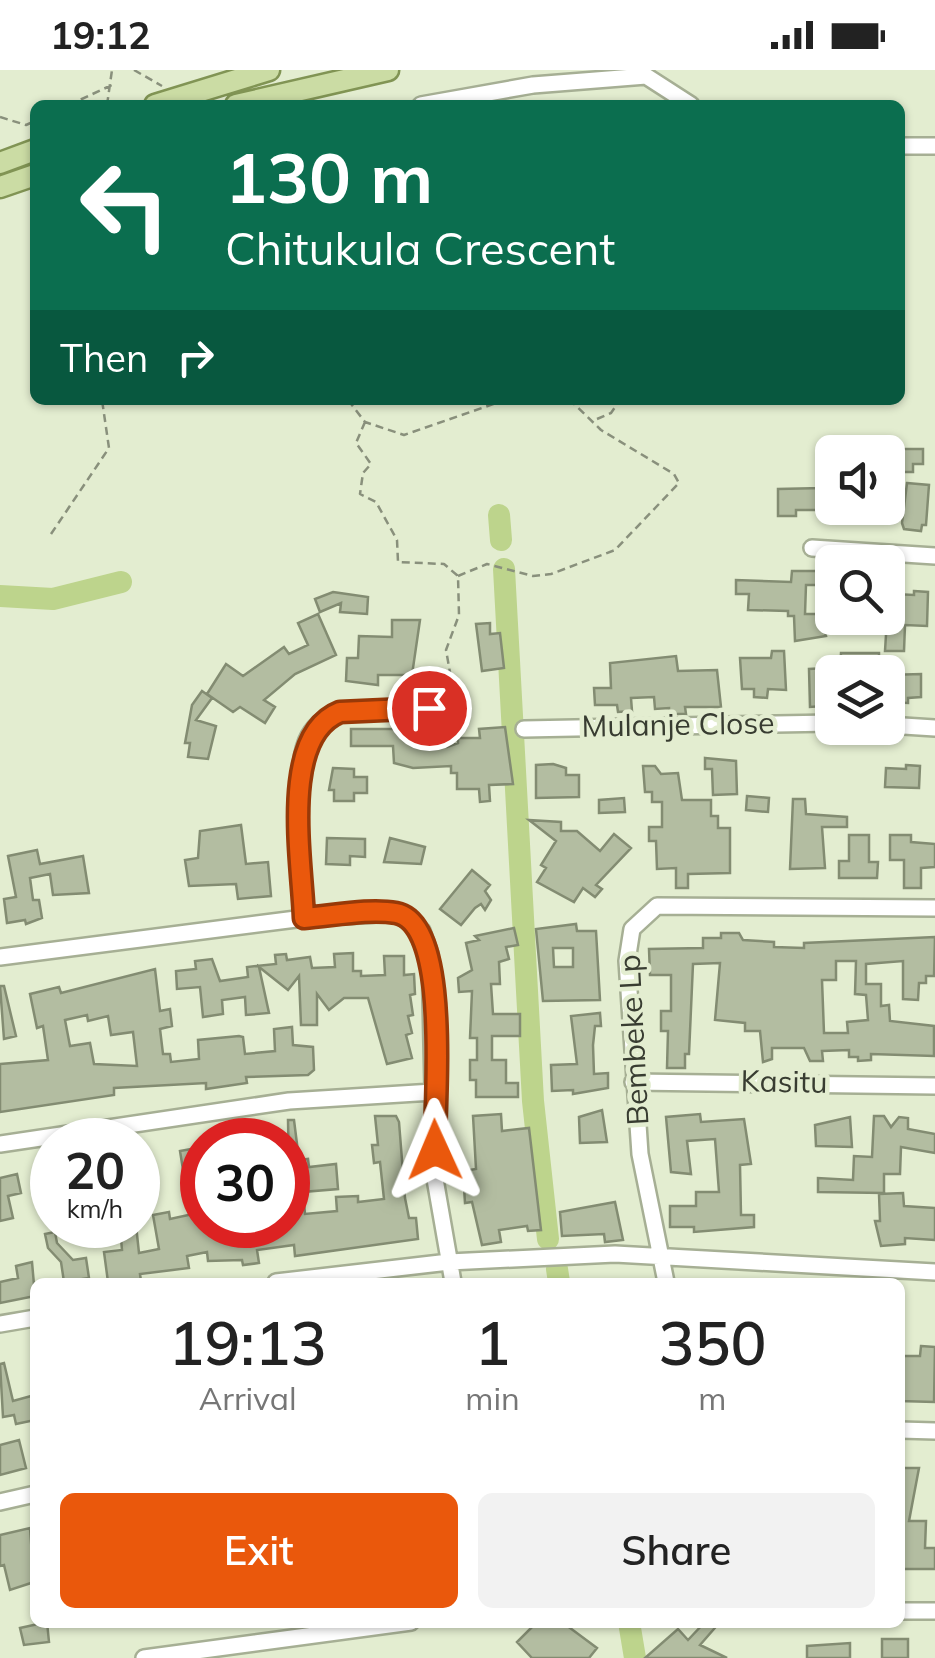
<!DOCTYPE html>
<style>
body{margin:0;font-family:Mulish,sans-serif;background:#f2f2f2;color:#222;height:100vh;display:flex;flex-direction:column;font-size:38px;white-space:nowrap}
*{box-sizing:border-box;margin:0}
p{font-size:32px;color:#767676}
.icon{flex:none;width:55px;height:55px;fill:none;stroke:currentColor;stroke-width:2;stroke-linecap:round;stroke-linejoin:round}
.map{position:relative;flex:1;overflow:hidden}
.drawer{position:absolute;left:30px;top:1208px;width:875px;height:350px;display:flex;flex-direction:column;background:#fff;border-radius:15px;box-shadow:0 2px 8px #0004}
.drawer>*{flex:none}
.top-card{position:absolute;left:30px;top:30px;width:875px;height:305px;border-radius:15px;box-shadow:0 2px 8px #0004;background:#0b6e4f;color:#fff;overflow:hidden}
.controls{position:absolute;left:815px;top:365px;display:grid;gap:20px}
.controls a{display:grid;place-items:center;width:90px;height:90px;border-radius:15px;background:#fff;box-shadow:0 2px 8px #0004;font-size:50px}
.speed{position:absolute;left:30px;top:1048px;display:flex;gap:20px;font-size:50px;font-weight:700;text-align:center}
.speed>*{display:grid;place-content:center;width:130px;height:130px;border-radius:50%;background:#fff;box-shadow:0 2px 8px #0004;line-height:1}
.speed small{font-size:25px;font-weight:400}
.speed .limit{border:15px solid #d22;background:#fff;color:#111}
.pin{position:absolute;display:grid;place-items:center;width:85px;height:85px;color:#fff;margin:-42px;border:5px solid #fff;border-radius:50%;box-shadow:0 2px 10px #0007}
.me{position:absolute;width:110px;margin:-55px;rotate:359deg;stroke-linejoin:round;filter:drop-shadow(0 0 8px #0008)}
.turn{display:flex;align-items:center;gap:35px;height:210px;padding:0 30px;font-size:45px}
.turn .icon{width:130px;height:130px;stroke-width:2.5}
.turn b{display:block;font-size:70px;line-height:85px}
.then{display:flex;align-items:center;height:95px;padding:0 30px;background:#0003;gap:20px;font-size:38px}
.eta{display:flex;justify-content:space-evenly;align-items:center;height:170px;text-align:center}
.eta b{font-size:60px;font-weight:600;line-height:70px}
.cta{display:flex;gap:20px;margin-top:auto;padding:20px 30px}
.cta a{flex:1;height:115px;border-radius:15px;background:#ea580c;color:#fff;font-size:40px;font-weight:600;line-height:115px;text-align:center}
.cta a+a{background:#f2f2f2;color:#222}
.status{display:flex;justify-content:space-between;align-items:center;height:70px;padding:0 50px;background:#fff;direction:ltr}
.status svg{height:28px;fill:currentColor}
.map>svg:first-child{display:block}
</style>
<div class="status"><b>19:12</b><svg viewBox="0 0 49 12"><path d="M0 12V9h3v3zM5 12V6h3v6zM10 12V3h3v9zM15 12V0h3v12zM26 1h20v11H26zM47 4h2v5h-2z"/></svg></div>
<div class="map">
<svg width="935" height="1588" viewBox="0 0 935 1588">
<rect width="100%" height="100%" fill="#e3edd0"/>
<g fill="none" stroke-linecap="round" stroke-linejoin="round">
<path stroke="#bdd48c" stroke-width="22" d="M499 445 501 470
M504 499 533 1031 548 1169
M0 526 53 529 121 512
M557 1199 559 1212
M629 1552 635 1588"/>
</g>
<path fill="#b3bda1" stroke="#838c72" stroke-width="2.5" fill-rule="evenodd" d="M898 379H923V394H913V402H897V397H891V386H897Z
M821 395H832V440H796V446H778V419L822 418Z
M907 413 929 415 926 455H922L921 461 904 459 902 453Z
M792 501H817V515H806L805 544H821L826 566 795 571 794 546H788V541L748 540 749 524H736V510L791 512Z
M914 521 928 522 927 556 905 555 904 581H885L888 532H894L895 524 914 525Z
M333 522 368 527 367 544 340 542 341 533 320 542 315 529Z
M318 544 336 585 295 604 264 630 275 637 265 653 240 637 233 642 207 624 226 594 243 606 284 577 289 584 308 575 298 553Z
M392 550H420L412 605H378V615L346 611 347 588H358L359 566 392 567Z
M490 553V564L500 563 504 598 482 601 476 554Z
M772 581H784L786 620 768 619 767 628 754 627V619H742L740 588H771Z
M841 583H879V602H840Z
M676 586 678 601 717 600 721 637H685L686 644H669V638L655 639 654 627 631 628 632 641 618 642 617 635H595L594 618H611L610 593Z
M827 598 829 628 823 636 810 637 809 599Z
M921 604V627L908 628V633L888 632V605Z
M202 621 212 628 196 650 216 656 208 689 188 687 190 673H185L192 635Z
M505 657 513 714 489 715 490 731 480 732 479 719H457V703H451V696L413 698 394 693 393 676H351V659H415V665L424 664V677H447L458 673V668H480L479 659Z
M705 688 736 691 737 724 713 725 712 699H705Z
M553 694 566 698V705H579V727L536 728V695Z
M906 695 920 696 919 718 885 717 886 698 906 699Z
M643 696H655L661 704 678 703 682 730H711V746H718V758H730V803L688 804V818H676V798L657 799 656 771H649V757H662V732H652V722H645Z
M333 698 354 699V707H367V723H354V731H334V720H329Z
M747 726 769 728 768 742 746 740Z
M624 728 625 742 599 743V730Z
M793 729H805L806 744 847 747V757H822L825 798 790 799Z
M529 750 561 752V761H577L600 781 614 764 631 778 596 815 602 819 595 827 583 818 574 832 537 812 546 798 541 795 556 771Z
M241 755 246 794 268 792 271 826 238 829 236 814 189 816 185 790 198 788 200 761Z
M849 765H869V792H878L877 808H839V791H849Z
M890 765H911V772L935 774V797L921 798V818H904V790H890Z
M327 768 365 769V787L350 786V795L326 794Z
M390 768 425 777 421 794 384 792Z
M37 780 40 794 83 786 89 823 53 825 50 804 30 808 33 830H39L42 848 26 854 25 850 7 853 4 829 16 827 8 786Z
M472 800 490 815 485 821 491 830 485 840 481 834 475 838 461 855 440 839Z
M576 854 577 861H596L600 930 543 931 536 859ZM553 878H573V897H554Z
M514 858 518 875 506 877 509 889 499 892 500 914H491L493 944H520V966H492V990H506V1013H518V1027H476V1010H470V990H477V968H470L472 921 459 922 458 908 472 900 466 873 479 870 475 866Z
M721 863H739L743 870 774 872V877L804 878V873L935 867 934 906H926V913H919L918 930 903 929V891L866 894V914H881V936L889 935 890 951 934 956V986L871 984V990L858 991V987H849V980L822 981 823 991H810L804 978H772V989L763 992 760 961H745V953L715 950 720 893 693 894 689 984H685V998H667L668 961H661V941H671V905H650L649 879 703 878V868H721ZM836 891H856L855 924 866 925 868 950 847 952 848 963H824L822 910H836Z
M353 883V901H361V906L385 905 384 886H404V905L414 904 415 924 410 925 413 945 408 946 412 963 406 965 412 988 387 994 368 928H344L329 940 317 924V955H301L299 906 288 920 259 897 269 943 246 945 245 927 222 930 223 944 203 947 200 917 177 919 176 901 196 899 195 891 212 889 220 911 248 907 247 897 276 894 275 885 286 884 287 890 310 887 312 898 335 897 334 884Z
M155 899 160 941 170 939 172 956 160 959 163 984H170L171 992 199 989 198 970 239 966 243 967 245 984 275 981 274 959 292 957 293 975 313 977 314 1000 308 1005 246 1007 247 1013 206 1019V1013L114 1018V1025L0 1042V994L48 990 43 956 37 958 30 924 59 917 61 923ZM87 945 88 951 108 946 111 965 133 962 137 996 94 994 90 973 70 976 65 950Z
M0 916H4L16 966 4 969Z
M600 943 601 956H595L593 975 594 1004 608 1003V1018L573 1024V1020L552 1021 551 995 577 994 571 946Z
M602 1040 607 1072 580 1073 579 1047Z
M501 1044 502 1061 529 1058 541 1160 528 1161 527 1156 499 1160 501 1172 482 1175 472 1132 465 1133 463 1101 476 1099 473 1046Z
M700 1044 701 1052 744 1049 751 1094 740 1095 741 1145H754V1157L694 1162V1157H670V1136H696V1122H719L715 1069 687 1071 691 1104 671 1102 666 1047Z
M375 1046H396L399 1052 405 1128 409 1148H416L418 1169 295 1186 294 1175 257 1180 259 1193 243 1195 242 1190 208 1191 207 1182 187 1186 189 1198 140 1204 141 1211 108 1212 104 1182 122 1180 120 1157 136 1155 139 1183 159 1179 153 1145 169 1142 170 1149 202 1142V1155H290L288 1050H294L299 1090 308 1089 309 1097 336 1094 338 1119 303 1122 305 1144 337 1141 336 1127 358 1126V1132L384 1129 380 1092 374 1093 372 1075H378Z
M874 1046H884L891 1057 899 1047 908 1048V1059L935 1064V1083L901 1077 900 1104H884V1123L818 1122V1108L853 1110 854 1086 872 1087Z
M850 1047 852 1077 816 1076 815 1055Z
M202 1077V1115L186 1118 180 1081Z
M17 1104 21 1123 8 1126 13 1148 0 1151V1108Z
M903 1123 904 1136 935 1138V1170L905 1168V1174L881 1176 875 1151H880L879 1124Z
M615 1132 623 1170 605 1172 604 1164 562 1166 560 1142Z
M55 1162 57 1173 73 1190 86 1188 89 1208 64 1212 61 1192 48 1178 45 1164Z
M32 1192 35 1226 0 1233V1212L18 1208 16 1196Z
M921 1276 935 1277 934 1332 900 1331 904 1286H920Z
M4 1293 13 1331 35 1325V1350L16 1354 14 1345 3 1347 0 1294Z
M19 1370 26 1398 0 1405V1375Z
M900 1398H919L909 1451H926L925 1478H935V1499H900Z
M30 1458 34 1512 10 1520 4 1495 0 1496V1465Z
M47 1552 49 1572 24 1575 20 1558Z
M537 1552H562L597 1578 589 1588H532L517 1572Z
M705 1552H720L700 1575 727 1588H645L678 1559 688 1570Z
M882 1569H908V1588H882Z
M850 1573V1588H807V1576Z"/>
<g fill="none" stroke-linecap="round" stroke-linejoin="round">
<g stroke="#a6af94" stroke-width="20">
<path id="minor" d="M421 35 533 15 646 6 691 35
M900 76H935
M812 478 935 486
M888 655 935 658
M524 659 832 653
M304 848C303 806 290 699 309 666 316 653 327 647 339 641L429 638
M0 887 304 848 396 843 422 861 430 884 435 1109 453 1212
M633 1012 935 1016
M0 1074 289 1031 433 1022
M276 1212 449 1192 615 1184 935 1202
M666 1212 640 1084 627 891 632 859 657 836 935 838
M0 1254 35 1248
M900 1360 935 1361
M0 1432 35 1424
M900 1541H935
M144 1588 411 1552"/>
</g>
<g stroke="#819454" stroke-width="25">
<path id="major" d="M155 35 269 0
M236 35 388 0
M0 93 35 80
M0 117 35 105"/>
</g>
<path stroke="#89907c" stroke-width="2.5" stroke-dasharray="8 5" stroke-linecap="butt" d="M134 0 162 16
M69 35 114 14
M107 35 112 0
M0 47 26 55 35 51
M348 330 365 352 404 365 505 330
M597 349 611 343 620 330
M365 352 356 373 371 394 363 403 360 424 376 432 397 470 398 492 444 494 458 506 459 545 446 580 451 608 441 630
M51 464 109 378 102 330
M458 506 487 494 533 506 551 504 615 480 679 413 674 404 601 360 570 330"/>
<use href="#minor" stroke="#fff" stroke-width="15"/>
<use href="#major" stroke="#cbdca4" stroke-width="20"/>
</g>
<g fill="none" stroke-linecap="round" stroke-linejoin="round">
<g stroke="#983908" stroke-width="25">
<path id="route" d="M429 638 340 642C279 666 302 792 304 848 332 846 369 838 396 843 452 853 434 1034 435 1080"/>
</g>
<use href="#route" stroke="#ea580c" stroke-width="18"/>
</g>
<g text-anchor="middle" stroke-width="9" stroke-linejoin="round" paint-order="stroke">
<g font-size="30" fill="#383c31" stroke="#e3edd0">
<text transform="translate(678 655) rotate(-1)" y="10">Mulanje Close</text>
<text transform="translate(634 970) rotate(-93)" y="10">Bembeke Lp</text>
<text transform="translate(784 1012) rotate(1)" y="10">Kasitu</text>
</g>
</g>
</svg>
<div class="controls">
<a><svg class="icon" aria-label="sound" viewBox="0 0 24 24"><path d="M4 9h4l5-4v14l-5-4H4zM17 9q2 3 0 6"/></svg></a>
<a><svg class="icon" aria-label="search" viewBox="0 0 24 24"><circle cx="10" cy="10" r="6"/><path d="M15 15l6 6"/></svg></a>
<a><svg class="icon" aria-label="layers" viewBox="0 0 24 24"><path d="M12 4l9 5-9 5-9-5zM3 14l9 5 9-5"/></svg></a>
</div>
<div class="speed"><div>20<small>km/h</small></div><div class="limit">30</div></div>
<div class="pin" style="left:429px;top:638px;background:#d93025"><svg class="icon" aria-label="arrive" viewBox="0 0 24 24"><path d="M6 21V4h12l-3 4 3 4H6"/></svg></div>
<svg class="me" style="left:435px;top:1080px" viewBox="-20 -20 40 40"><path d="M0-17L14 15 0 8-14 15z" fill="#ea580c" stroke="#fff" stroke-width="4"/></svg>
<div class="top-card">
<div class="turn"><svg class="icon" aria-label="left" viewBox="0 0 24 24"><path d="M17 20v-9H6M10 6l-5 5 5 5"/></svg><div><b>130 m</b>Chitukula Crescent</div></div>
<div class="then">Then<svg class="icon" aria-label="right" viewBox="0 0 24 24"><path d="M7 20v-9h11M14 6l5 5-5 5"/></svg></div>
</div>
<section class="drawer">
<div class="eta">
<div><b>19:13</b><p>Arrival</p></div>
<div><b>1</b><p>min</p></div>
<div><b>350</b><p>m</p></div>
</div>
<div class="cta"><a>Exit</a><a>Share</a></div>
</section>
</div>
